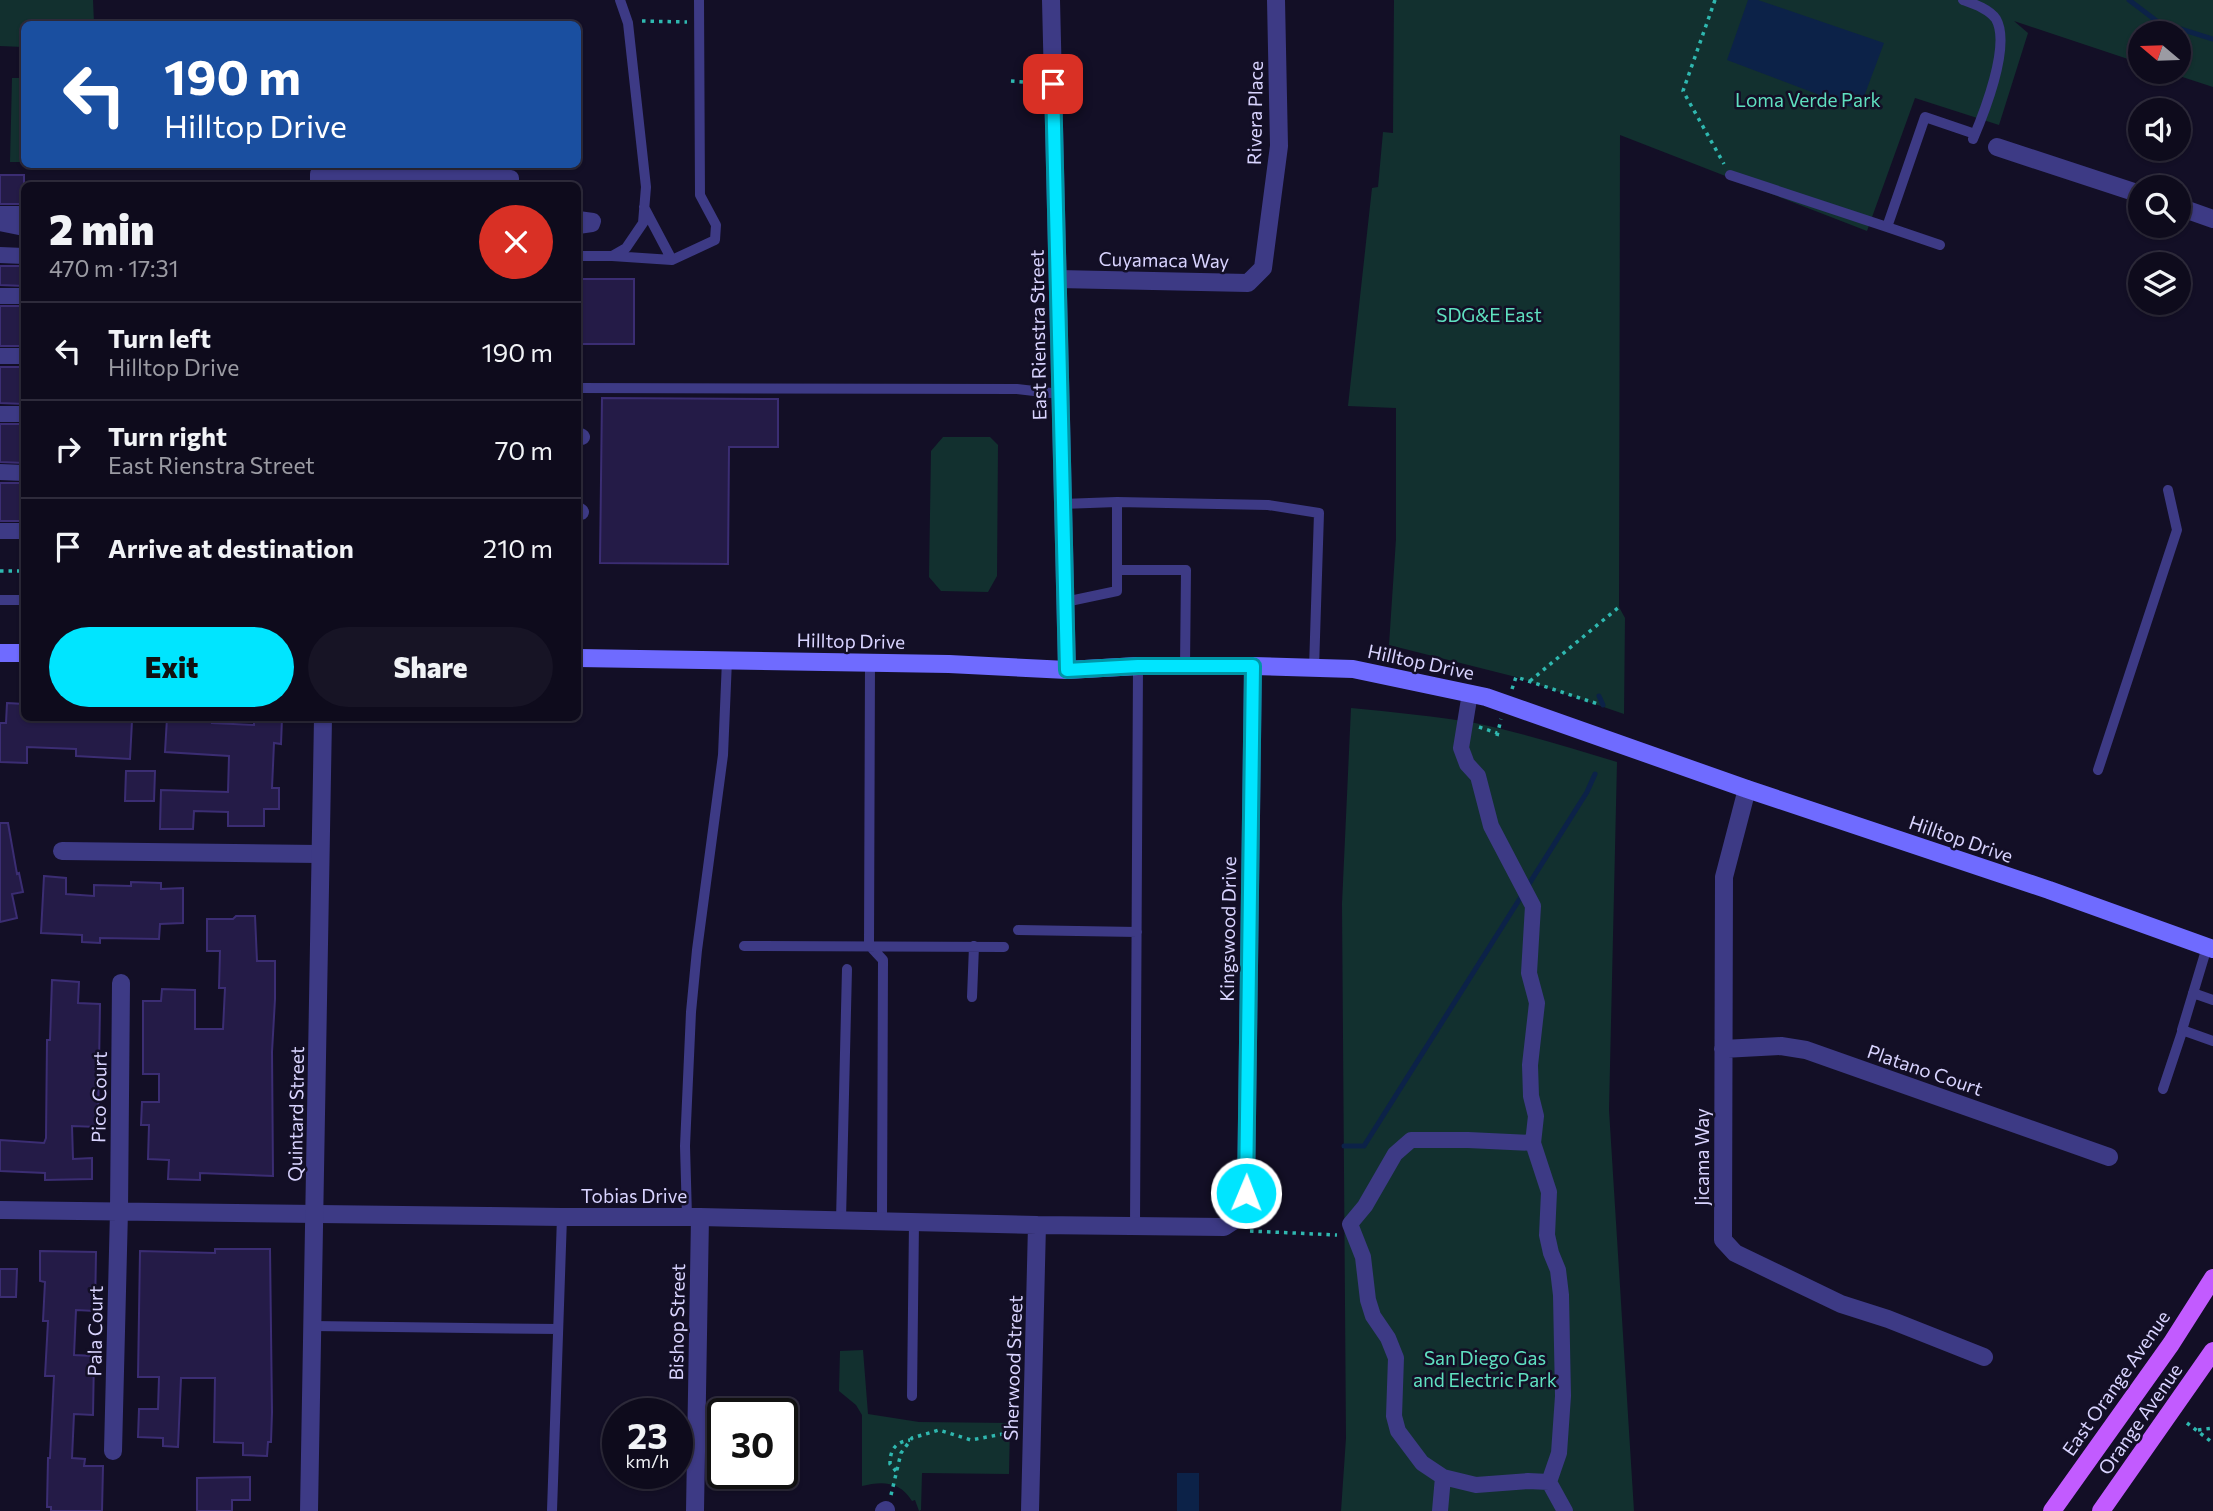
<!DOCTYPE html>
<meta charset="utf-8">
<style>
body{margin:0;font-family:Commissioner,sans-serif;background:#171425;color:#f1f3f6;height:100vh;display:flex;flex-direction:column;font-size:26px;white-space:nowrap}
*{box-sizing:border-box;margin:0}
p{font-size:23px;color:#9b9ba3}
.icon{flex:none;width:38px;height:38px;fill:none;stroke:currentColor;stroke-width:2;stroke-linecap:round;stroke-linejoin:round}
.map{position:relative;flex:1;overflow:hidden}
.side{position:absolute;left:21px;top:182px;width:560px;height:539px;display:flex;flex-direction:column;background:#0e0b1c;border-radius:10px;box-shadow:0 2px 5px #0004,0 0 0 2px #2e2b3b}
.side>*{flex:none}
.guide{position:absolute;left:21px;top:21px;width:560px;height:147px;border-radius:10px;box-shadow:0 2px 5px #0004,0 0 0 2px #2e2b3b;background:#1a4fa0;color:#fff;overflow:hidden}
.needle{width:46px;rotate:289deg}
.controls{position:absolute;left:2128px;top:21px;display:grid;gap:14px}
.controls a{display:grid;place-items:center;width:63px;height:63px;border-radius:50%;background:#0e0b1c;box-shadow:0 2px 5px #0004,0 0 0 2px #2e2b3b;font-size:35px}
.speed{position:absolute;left:602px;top:1398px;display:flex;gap:14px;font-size:35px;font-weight:700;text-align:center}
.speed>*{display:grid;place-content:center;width:91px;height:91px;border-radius:50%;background:#0e0b1c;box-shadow:0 2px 5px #0004,0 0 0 2px #2e2b3b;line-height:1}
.speed small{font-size:18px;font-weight:400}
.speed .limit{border:4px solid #111;border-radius:10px;background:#fff;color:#111}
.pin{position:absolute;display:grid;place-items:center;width:60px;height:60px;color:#fff;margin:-30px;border-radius:14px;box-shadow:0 4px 10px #0006}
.me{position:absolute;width:77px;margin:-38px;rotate:1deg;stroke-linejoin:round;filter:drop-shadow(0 0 5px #0008)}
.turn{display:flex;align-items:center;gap:24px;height:147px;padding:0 28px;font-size:32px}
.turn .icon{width:91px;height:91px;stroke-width:2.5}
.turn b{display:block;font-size:49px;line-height:60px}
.round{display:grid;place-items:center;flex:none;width:74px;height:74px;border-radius:37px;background:#171425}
.head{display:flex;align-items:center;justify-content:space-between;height:119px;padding:0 28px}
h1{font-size:42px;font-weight:800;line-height:52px}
.button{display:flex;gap:14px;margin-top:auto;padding:14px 28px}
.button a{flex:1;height:80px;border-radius:42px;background:#00e5ff;color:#111;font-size:28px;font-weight:800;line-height:80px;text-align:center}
.button a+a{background:#171425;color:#f1f3f6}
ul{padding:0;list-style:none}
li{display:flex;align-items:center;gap:21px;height:98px;padding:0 28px;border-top:2px solid #2e2b3b}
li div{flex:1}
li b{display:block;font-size:26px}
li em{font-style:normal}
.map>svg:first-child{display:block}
</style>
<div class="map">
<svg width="2213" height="1511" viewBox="0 0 2213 1511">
<rect width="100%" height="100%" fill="#130f26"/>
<path fill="#12302f" d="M0 0H93L94 24H24V47L0 46Z
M1394 0H2213V87L2167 72H2179V33H2140V63L2014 21 2028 33 1999 125 1915 98 1867 231 1620 135 1619 607 1625 618 1624 714 1516 677 1389 645 1396 539V408L1348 406 1372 188 1378 187 1383 132 1393 133Z
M12 78H24V162H10Z
M943 437H990L998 445 997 576 988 592 941 591 929 577 931 451Z
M1351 708C1392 712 1434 716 1475 723 1523 733 1570 748 1617 762L1609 1110 1634 1511H1341L1346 1438 1342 904Z
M863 1350 868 1414 919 1422 1010 1423 1009 1474 922 1473 921 1510 919 1511 915 1500 912 1501C900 1481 882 1481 862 1486V1415L856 1405 839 1391 840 1351Z"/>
<path fill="#0c2248" d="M1748 0H1758L1884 43 1859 110 1727 60Z
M1177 1473H1199V1511H1177Z"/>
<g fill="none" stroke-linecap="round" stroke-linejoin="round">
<path stroke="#0c2248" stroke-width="5" d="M2129 0 2158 22 2213 39
M1599 696 1603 705
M1344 1146H1364L1587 792 1595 774"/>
</g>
<path fill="#241b47" stroke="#3b2d73" stroke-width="2" d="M0 175H24V204H0Z
M0 266H24V286L0 285Z
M578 279H634V344H578Z
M0 306H24V346H0Z
M24 367V404L0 403V367Z
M602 398 778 399V447H729L728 564 600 563Z
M0 424H24V463L0 462Z
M0 483H24V521H0Z
M7 703 24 704V718L132 721 130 759 76 756V749L27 747V763L0 762V723H6Z
M167 718H213L212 723 254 725V718H282L281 744 274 743 272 788H279V809H264V826H228V812L194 811 193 829H160L161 790 228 792 229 756 165 752Z
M126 771H155L154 801H125Z
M0 823H8L17 874 19 873 23 892 12 894 17 918 0 922Z
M44 876 66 878V894L94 896V885L131 886V882L161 883V889L183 888V923L160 924 159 939 100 938V943L82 942V935L41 933Z
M236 916H255L257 961H275V999L272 1052 273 1176 200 1173V1180L168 1179 169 1160 148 1159 149 1125H141L142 1102H159V1074H143V1001H161L162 989 195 990V1029H223L225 988H219L220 951H207V919H233Z
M52 980 79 982 78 1003 100 1004 98 1127 72 1126 73 1159 92 1158V1179L45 1180V1173L0 1171V1140L44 1143 46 1138 47 1040H50Z
M215 1249H270L272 1412 271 1442H268L267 1456 243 1455V1443L214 1442 215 1378H181L178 1447 163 1446V1438L138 1437 139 1409H158L159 1377H138L140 1251 215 1253Z
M40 1251 96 1252 95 1311 76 1310 74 1355 94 1356 93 1415 74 1414 72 1458 85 1459 84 1466H103L102 1511H51V1507H47L48 1458H50L54 1376H45L48 1321H43L45 1282 40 1281Z
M0 1269H17L16 1297H0Z
M250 1477V1500H232V1511H197V1478Z"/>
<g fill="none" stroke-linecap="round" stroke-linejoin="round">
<path stroke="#2fb8b0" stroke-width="3.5" stroke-dasharray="3.5 5" stroke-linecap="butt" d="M1715 0 1683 91 1724 164
M642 21 687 22
M1011 81 1037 83
M0 571H24
M1530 681 1619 607
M1512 689 1516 677 1598 704
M1479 727 1497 733
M1497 736 1501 719
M1250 1231 1337 1235
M2187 1423 2213 1443
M2198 1430 2213 1428
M896 1471 890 1464C890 1450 895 1442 910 1440
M891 1495 901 1453 912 1438 939 1430 971 1440 1003 1434H1016"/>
<path stroke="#3d3a85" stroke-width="10" d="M1963 0C1974 4 1989 9 1996 19 2011 45 1984 113 1973 139
M1730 175 1887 227
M1940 245 1887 227 1925 117 1975 134
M578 256H612L626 248 643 223 646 187 628 23 620 0
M612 256 672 260 644 207
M672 260 715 240 716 225 700 195 699 0
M578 388 1017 389 1060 394
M1062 504 1117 502 1268 505 1319 513 1314 668
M1117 570H1186L1185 666
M0 600H24
M1065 602 1117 591V502
M870 663 869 945 883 960 882 1221
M2098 770 2177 530 2168 490
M1018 930 1137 932
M744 946 1004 947
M2207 947 2182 1030 2213 1041
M2193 993 2213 1000
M972 997 974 946
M2163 1089 2183 1029
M687 1217 685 1146 691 1012 697 950 723 755 727 660
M841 1220 847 969
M1135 1226 1138 666
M312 1326 558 1329
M912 1396 914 1222
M552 1511 562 1217"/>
<path stroke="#3d3a85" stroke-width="16" d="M318 186V174H335L511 178V186
M0 214H24
M578 219 593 221 592 224 578 226
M0 223 24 228
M0 255 24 256
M0 296H24
M0 356H24
M0 414H24
M578 435 582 437
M0 472 24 473
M578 510 581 512
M0 531H24
M1443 1477 1476 1485 1528 1481 1549 1482 1559 1453 1563 1396 1561 1295 1558 1270 1551 1253 1547 1235 1549 1192 1533 1143
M1549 1482 1565 1511
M1440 1511 1443 1477 1422 1463 1398 1431 1394 1416 1396 1358 1388 1338 1373 1316 1368 1300 1363 1257 1350 1224 1365 1206 1395 1154 1411 1140H1468L1533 1143 1536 1116 1531 1096 1530 1065 1537 1003 1529 973 1533 906 1491 826 1478 776 1467 764 1461 748 1470 693"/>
<path stroke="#3d3a85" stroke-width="18" d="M1997 147 2140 194
M2179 207 2213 219
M1058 279 1248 283 1263 268 1279 146 1276 0
M1747 789 1724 877 1723 1240 1735 1253 1841 1304 1888 1319 1984 1357
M62 851 319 854
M1723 1049 1781 1046 1806 1050 2109 1157
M0 1210 562 1217H700L1037 1225 1224 1227 1241 1216 1246 1193 1253 666
M113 1451 119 1211 121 983
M695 1511 700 1217
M884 1511 886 1510
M1030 1511 1037 1225"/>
<path stroke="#3d3a85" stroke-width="18" d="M1051 0 1067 670
M309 1511 323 718"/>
<path stroke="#6f6bff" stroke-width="18" d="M0 653H24
M578 658 949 664 1067 670 1138 666H1253L1353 669 1486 697 1747 789 2049 890 2213 949"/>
<path stroke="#c25bff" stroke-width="18" d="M2052 1511 2171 1344 2213 1278
M2101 1511 2213 1351"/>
</g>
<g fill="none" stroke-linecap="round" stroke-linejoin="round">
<g stroke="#0095a6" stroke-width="18">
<path id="route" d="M1053 84 1067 670 1138 666H1253L1246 1193"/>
</g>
<use href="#route" stroke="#00e5ff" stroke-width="12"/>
</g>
<g text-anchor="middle" stroke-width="5" stroke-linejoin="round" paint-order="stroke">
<g font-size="19" fill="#5fe0c0" stroke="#130f26">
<text x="1808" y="107">Loma Verde Park</text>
<text x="1489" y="322">SDG&amp;E East</text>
<text x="1485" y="1365">San Diego Gas<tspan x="1485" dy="22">and Electric Park</tspan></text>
</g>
<g font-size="19" fill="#d9d4ff" stroke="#130f26">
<text transform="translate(1255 113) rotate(-89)" y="7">Rivera Place</text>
<text transform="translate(1164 260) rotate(1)" y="7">Cuyamaca Way</text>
<text transform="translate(1038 335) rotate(-91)" y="7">East Rienstra Street</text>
<text transform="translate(851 641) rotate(1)" y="7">Hilltop Drive</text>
<text transform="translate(1421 662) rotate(12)" y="7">Hilltop Drive</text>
<text transform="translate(1961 839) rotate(19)" y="7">Hilltop Drive</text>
<text transform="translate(1228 929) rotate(-89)" y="7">Kingswood Drive</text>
<text transform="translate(1925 1070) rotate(19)" y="7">Platano Court</text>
<text transform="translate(99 1097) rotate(-89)" y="7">Pico Court</text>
<text transform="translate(296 1114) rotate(-89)" y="7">Quintard Street</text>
<text transform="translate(1702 1157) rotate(-90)" y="7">Jicama Way</text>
<text x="634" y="1203">Tobias Drive</text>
<text transform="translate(677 1322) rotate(-89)" y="7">Bishop Street</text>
<text transform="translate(95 1331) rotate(-89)" y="7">Pala Court</text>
<text transform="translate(1013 1368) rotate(-88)" y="7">Sherwood Street</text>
<text transform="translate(2116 1383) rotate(-55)" y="7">East Orange Avenue</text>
<text transform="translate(2140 1419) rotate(-55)" y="7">Orange Avenue</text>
</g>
</g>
</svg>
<div class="controls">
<a><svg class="needle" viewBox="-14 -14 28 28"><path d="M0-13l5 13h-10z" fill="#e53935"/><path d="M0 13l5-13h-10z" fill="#9b9ba3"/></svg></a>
<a><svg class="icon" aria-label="sound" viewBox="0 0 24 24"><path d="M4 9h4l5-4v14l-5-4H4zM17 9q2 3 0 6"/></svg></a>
<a><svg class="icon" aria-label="search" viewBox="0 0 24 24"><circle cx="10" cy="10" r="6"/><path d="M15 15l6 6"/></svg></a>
<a><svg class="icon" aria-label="layers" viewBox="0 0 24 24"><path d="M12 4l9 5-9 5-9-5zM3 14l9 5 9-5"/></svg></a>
</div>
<div class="speed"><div>23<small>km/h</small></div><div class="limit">30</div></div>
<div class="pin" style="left:1053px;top:84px;background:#d93025"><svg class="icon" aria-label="arrive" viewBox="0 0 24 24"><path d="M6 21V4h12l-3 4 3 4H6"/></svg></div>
<svg class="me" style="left:1246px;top:1193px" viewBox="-20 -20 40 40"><circle r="17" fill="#00e5ff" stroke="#fff" stroke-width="3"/><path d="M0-11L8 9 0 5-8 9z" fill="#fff"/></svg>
<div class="guide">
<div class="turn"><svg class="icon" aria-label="left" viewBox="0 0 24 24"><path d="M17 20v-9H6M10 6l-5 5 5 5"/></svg><div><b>190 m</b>Hilltop Drive</div></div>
</div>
<section class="side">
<div class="head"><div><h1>2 min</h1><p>470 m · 17:31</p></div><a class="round" style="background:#d93025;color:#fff"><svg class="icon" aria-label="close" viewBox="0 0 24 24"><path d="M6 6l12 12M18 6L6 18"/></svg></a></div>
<ul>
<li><svg class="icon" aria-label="left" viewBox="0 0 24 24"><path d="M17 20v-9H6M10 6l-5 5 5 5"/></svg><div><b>Turn left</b><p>Hilltop Drive</p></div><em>190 m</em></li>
<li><svg class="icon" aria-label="right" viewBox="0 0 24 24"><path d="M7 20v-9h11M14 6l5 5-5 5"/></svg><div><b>Turn right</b><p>East Rienstra Street</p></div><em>70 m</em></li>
<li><svg class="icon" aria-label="arrive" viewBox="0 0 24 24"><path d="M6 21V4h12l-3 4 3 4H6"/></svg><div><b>Arrive at destination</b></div><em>210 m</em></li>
</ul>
<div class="button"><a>Exit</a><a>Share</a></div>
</section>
</div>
